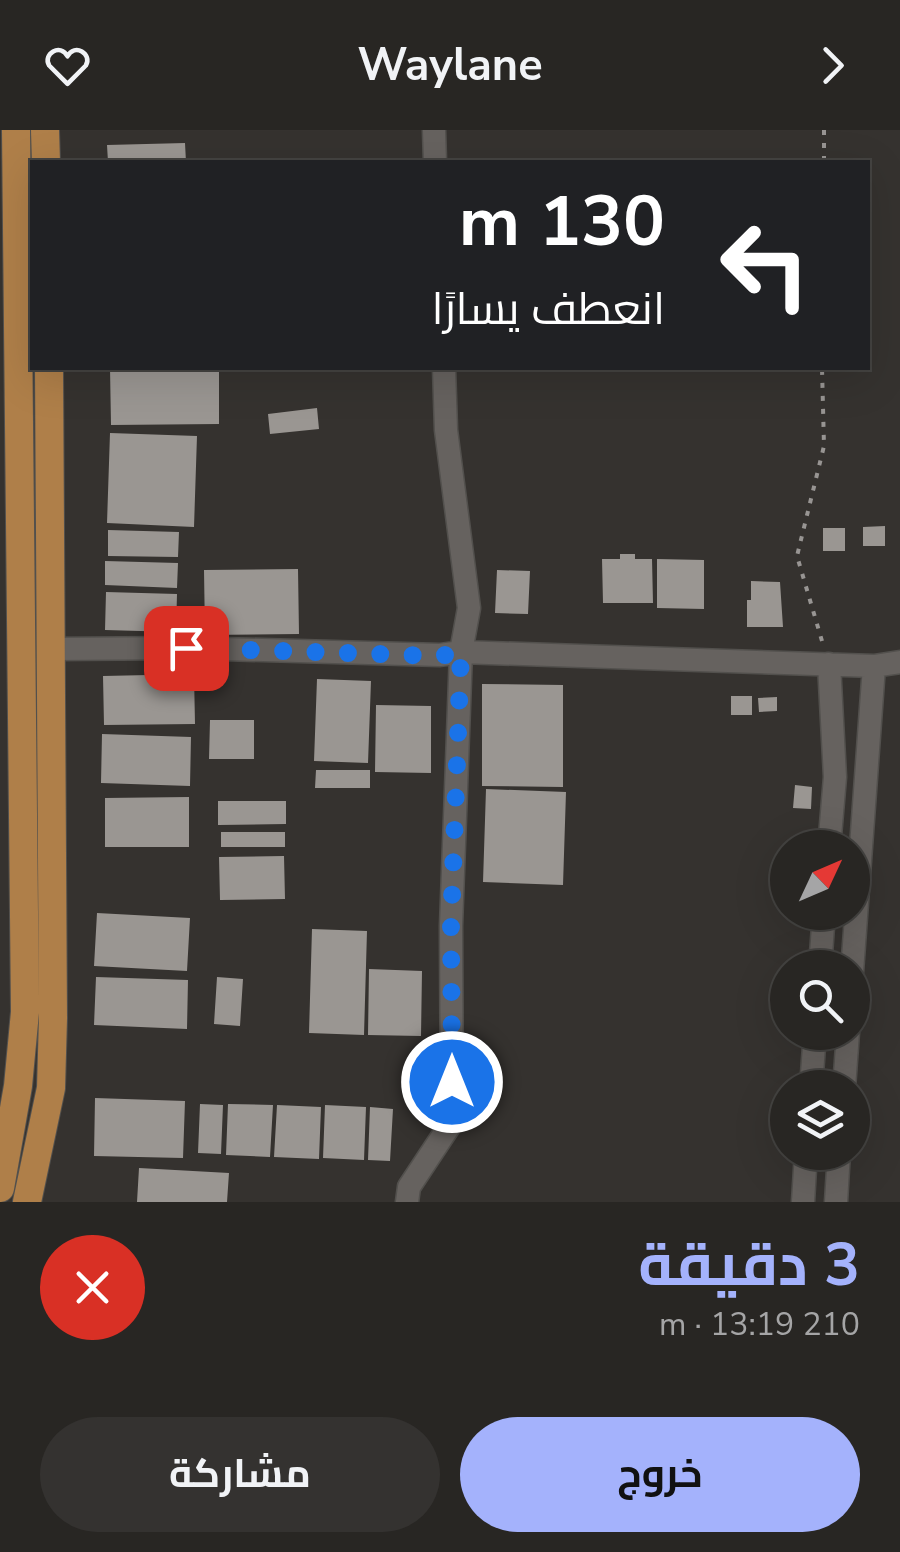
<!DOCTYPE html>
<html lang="ar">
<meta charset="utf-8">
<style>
body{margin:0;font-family:"Nunito Sans",Cairo,sans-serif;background:#343230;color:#f1f3f6;direction:rtl;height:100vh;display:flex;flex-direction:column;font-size:38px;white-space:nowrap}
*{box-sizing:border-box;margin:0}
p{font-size:32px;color:#a5a5a6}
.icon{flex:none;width:55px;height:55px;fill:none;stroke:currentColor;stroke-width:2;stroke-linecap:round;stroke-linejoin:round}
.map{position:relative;height:1072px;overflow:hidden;direction:ltr}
.side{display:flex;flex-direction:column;background:#282623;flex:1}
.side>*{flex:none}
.hud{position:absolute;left:30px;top:30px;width:840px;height:210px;border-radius:0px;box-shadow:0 10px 40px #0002,0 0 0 2px #444341;direction:rtl;background:#202124;color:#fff;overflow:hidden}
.needle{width:65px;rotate:46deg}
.buttons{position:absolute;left:770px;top:700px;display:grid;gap:20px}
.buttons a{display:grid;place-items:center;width:100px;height:100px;border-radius:50%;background:#282623;box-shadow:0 10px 40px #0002,0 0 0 2px #444341;font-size:50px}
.pin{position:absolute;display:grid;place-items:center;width:85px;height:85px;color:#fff;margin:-42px;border-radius:20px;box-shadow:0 5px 15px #0006}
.me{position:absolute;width:110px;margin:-55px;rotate:0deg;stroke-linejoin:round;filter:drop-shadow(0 0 8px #0008)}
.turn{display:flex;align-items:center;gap:35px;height:210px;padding:0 40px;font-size:45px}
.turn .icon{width:130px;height:130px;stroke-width:2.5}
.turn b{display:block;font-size:70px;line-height:85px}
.round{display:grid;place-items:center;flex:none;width:105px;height:105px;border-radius:52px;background:#343230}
.overview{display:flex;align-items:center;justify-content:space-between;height:170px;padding:0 40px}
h1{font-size:60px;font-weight:700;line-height:75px;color:#a4b2fc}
.action{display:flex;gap:20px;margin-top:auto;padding:20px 40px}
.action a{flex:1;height:115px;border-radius:60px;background:#a4b2fc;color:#111;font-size:40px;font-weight:700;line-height:115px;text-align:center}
.action a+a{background:#343230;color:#f1f3f6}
header{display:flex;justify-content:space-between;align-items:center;height:130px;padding:0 40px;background:#282623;font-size:45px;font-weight:700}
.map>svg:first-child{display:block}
</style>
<header><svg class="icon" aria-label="forward" viewBox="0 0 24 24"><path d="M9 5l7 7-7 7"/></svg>Waylane<svg class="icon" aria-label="heart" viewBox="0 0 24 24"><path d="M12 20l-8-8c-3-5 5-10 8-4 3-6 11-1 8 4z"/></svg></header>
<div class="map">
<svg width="900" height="1072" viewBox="0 0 900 1072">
<rect width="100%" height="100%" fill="#35322f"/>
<path fill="#9a9692" d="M185 13 186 32H108L107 15Z
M110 238H219V294L111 295Z
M317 278 319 299 270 304 268 284Z
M110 303 197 306 194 397 107 393Z
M885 396V416H863V397Z
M823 398H845V421H823Z
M108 400 179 402 178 427 108 426Z
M620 424H635V429H652L653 473H603L602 429H620Z
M657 429 704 430V479L657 478Z
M105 431 178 433 177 458 105 455Z
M298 439 299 504 205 505 204 440Z
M497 440 530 441 528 484 495 483Z
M751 451 780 452 783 497H747V470H751Z
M106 462 177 464 176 502 105 500Z
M194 544 195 594 104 595 103 546Z
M317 549 371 551 368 633 314 631Z
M482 554 563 555V657L482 656Z
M731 566H752V585H731Z
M777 567V581L759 582 758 568Z
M376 575 431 576V643L375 642Z
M210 590H254V629H209Z
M102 604 191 607 190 656 101 653Z
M316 640H370V658H315Z
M795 655 812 657 811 679 793 678Z
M486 659 566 662 563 755 483 752Z
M189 667V717H105V668Z
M218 671H286V694L218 695Z
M221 702H285V717H221Z
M284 726 285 769 220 770 219 727Z
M97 783 190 788 187 841 94 836Z
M312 799 367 801 364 905 309 903Z
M369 839 422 841 421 906 368 905Z
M96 847 188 850 187 899 94 895Z
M217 847 243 849 240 896 214 894Z
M95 968 185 971 183 1028 94 1026Z
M200 974 223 975 221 1024 198 1023Z
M228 974 273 975 270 1027 226 1025Z
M277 975 321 977 319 1029 274 1027Z
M325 975 366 977 364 1030 323 1028Z
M370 977 393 979 390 1031 368 1030Z
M139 1038 229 1043 227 1072H137Z"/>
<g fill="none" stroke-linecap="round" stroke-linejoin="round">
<g stroke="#52504d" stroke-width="25">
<path id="minor" d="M434 0 435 32
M53 519 187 518 440 525 461 522 469 478 446 300 444 238
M829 534 835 647 829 718
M820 838 824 782
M852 842 874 536
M811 958 815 902
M844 958 848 902
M407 1072 409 1057 452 992 451 796 461 522 874 536 900 532
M803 1072 806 1022
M836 1072 839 1022"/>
</g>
<g stroke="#52504d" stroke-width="30">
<path id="major" d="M45 0 46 32
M0 1058 18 956 25 882 16 0
M27 1072 51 958 53 888 49 238"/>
</g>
<path stroke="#989593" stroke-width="4" stroke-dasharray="5 8" stroke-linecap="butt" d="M824 0V32
M822 511 797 426 824 316 822 238"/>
<use href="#minor" stroke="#66625f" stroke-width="22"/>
<use href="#major" stroke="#af7f49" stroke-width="28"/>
</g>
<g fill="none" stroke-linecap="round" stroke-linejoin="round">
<path stroke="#1a73e8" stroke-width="18" stroke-dasharray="0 32.4" d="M186 518 440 526 461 522 451 796 452 952"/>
</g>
</svg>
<div class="buttons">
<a><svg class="needle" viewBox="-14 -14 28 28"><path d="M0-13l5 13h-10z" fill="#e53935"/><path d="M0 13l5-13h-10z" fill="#a5a5a6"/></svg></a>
<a><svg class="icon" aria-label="search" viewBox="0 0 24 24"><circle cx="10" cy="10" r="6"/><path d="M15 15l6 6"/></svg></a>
<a><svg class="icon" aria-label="layers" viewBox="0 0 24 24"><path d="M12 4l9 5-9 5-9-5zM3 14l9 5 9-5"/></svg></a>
</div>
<div class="pin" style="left:186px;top:518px;background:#d93025"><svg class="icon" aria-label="arrive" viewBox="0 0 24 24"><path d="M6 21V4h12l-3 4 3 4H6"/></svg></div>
<svg class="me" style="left:452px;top:952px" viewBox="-20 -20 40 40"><circle r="17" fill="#1a73e8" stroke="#fff" stroke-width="3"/><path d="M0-11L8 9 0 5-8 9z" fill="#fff"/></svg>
<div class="hud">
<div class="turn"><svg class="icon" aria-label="left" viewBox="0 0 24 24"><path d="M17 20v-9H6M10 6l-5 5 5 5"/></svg><div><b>130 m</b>انعطف يسارًا</div></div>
</div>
</div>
<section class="side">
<div class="overview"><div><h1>3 دقيقة</h1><p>210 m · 13:19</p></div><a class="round" style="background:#d93025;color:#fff"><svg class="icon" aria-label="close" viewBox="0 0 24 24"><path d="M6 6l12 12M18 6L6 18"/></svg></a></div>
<div class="action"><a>خروج</a><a>مشاركة</a></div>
</section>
